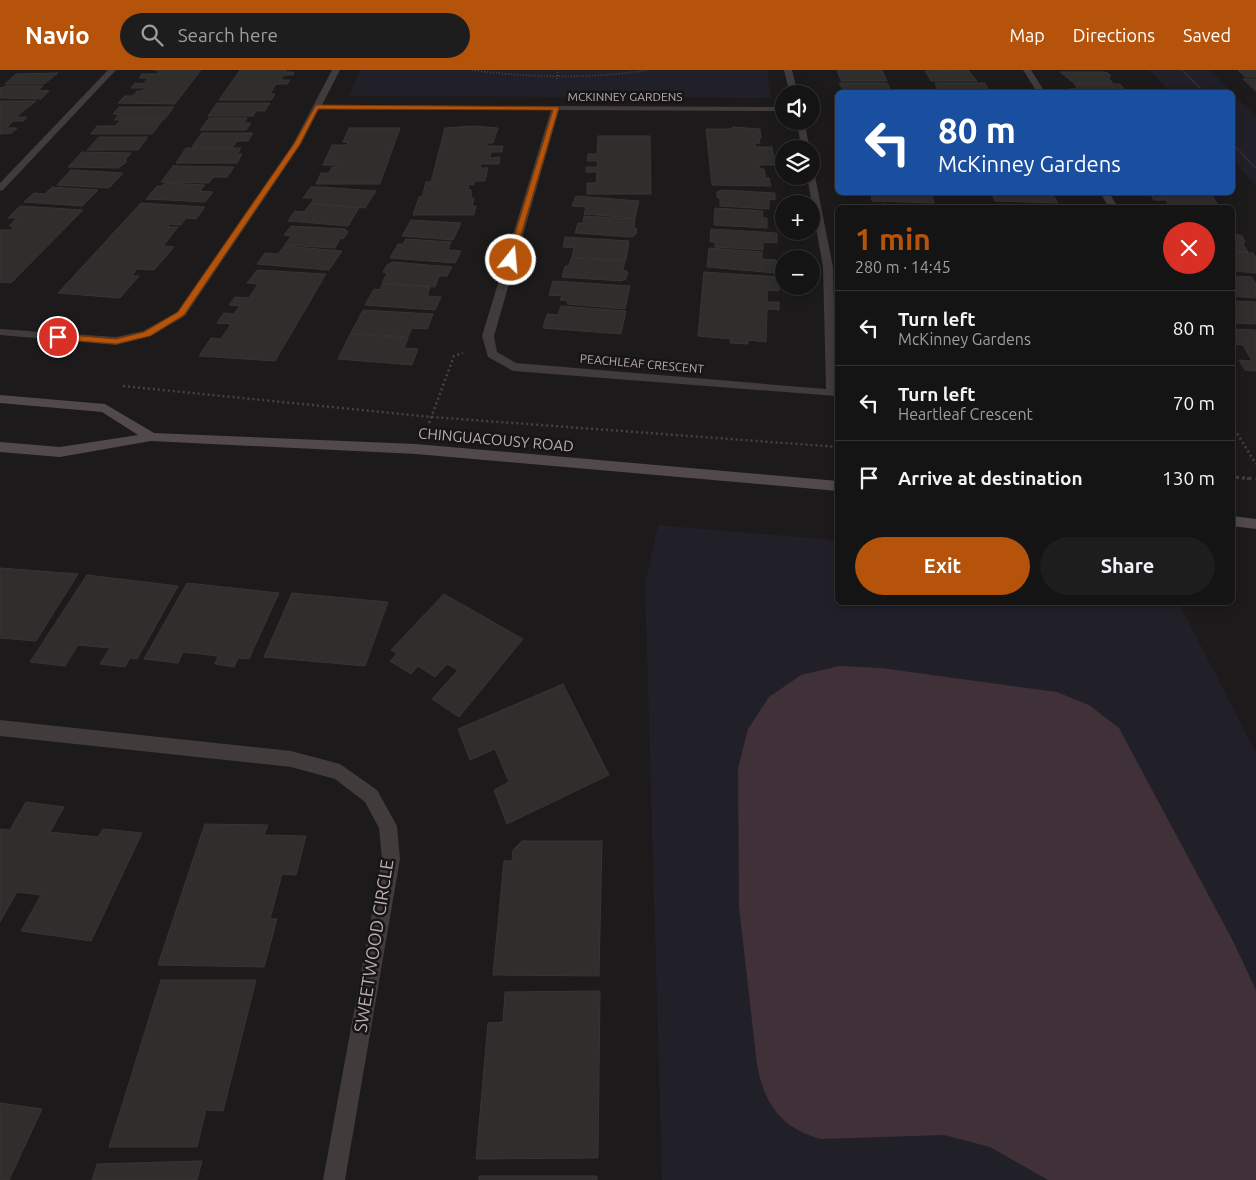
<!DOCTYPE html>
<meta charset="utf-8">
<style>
body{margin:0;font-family:Ubuntu,sans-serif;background:#1e1d1d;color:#f1f3f6;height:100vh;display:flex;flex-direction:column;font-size:19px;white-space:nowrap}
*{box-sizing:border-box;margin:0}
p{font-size:16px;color:#9d9ea0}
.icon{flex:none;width:28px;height:28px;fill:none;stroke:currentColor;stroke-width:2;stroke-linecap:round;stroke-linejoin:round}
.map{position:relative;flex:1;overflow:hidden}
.side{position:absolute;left:835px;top:135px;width:400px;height:400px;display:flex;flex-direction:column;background:#151414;border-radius:8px;box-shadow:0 2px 12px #0003,0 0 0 1px #343334}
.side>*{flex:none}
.guide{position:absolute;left:835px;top:20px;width:400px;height:105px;border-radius:8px;box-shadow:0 2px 12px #0003,0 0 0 1px #343334;background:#1a4fa0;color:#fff;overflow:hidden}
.tools{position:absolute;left:775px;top:15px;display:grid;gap:10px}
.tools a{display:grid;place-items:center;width:45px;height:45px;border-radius:50%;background:#151414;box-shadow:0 2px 12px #0003,0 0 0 1px #343334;font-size:25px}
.pin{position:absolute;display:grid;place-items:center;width:42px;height:42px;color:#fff;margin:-21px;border:2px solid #fff;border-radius:50%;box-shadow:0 1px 5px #0007}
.me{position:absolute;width:55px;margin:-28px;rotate:17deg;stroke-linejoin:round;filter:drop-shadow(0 0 4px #0008)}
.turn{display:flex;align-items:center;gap:18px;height:105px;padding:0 20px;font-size:22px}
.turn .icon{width:65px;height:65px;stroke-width:2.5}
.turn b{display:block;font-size:35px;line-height:42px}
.round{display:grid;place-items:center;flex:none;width:52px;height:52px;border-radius:26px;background:#1e1d1d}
.summary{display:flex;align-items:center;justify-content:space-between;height:85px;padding:0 20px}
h1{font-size:30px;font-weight:700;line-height:38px;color:#b45309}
.primary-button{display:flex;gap:10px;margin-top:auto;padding:10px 20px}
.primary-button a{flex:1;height:58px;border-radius:30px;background:#b45309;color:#fff;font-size:20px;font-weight:700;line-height:58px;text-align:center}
.primary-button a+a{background:#1e1d1d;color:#f1f3f6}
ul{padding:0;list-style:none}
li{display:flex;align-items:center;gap:15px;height:75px;padding:0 20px;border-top:1px solid #343334}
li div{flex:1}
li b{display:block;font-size:19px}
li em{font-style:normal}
header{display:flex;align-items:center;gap:30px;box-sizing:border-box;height:70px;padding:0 25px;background:#b45309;color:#fff}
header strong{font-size:24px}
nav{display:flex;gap:28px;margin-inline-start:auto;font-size:18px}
.search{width:350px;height:45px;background:#1e1d1d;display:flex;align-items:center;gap:12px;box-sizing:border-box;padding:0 18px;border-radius:28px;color:#9d9ea0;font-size:19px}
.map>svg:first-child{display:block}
</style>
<header>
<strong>Navio</strong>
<div class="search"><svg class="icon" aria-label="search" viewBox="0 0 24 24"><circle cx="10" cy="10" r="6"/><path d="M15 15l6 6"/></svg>Search here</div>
<nav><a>Map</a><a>Directions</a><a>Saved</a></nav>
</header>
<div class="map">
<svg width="1256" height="1110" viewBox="0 0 1256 1110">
<rect width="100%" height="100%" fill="#1c1a1a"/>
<path fill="#211f27" d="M360 0H767L771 28 349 26Z
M1149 0H1209L1232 22H1170Z
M1232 23 1256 46V116L1233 91Z
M658 455 837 470 838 532 1179 533 1256 683V1110H662L645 515Z"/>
<path fill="#403037" d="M839 596 881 598 1057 622 1089 635 1119 658 1233 871 1256 920V1110H1048L990 1077 944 1065 821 1069C781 1058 765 1035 757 995L739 837 738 698 748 659 769 627 801 605Z"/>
<path fill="#302d2d" stroke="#383434" d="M154 0H201L175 34 118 33 125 26H133L137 21H142L145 18H131L135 13 143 14 148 8H139L142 4H157L159 1Z
M240 0H287L285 2H294L293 5H284L281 10H290L287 14H276L270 24H275L271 30H219Z
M837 0H882L887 11H841Z
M968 0 977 11H931L925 1Z
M1238 0H1256V7H1245Z
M1060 2H1103L1108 3 1111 6 1108 8 1113 13H1074Z
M58 3 44 14H5L16 4Z
M1243 9H1256V21Z
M839 13H884L888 14 890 19V22H845Z
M935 13H985L989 20H979L981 22H939Z
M1074 14H1120L1127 22H1073L1070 19H1078Z
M6 16H43L38 20 49 21 41 29 0 28V18Z
M0 31H36L16 47H27L23 51H13L7 58H17L12 63 0 64Z
M217 33H270L265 41H256L253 46H208Z
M119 37H174L164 50H114L119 44H113Z
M209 48H247L244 53H251L246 60H200Z
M120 51H162L152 64H91L97 56H115Z
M474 56 498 58 493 73H487L486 76H503L502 82H491L490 88 500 87 499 94H481L480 98H488L485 111H475L474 115 469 114 468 120H471V128H474L472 136H476L474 145H413L419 127H422L426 112H431L445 58Z
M732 57 760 59 761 68H759L760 73H755L756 77H772L775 95H759L760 99H764L766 108H769L771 116 712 115 706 59H733Z
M349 58H400L380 114H316L321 103H329L332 97H337L338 95H323L332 75H347L348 72H343Z
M202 63H253L248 71H237L233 77H192Z
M598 66H650L651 124H587V113H596L597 102H586V97H597L598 91H587L588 84H597Z
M99 67H148L138 80H87Z
M186 78H241L237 84H242L237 93H176Z
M82 82 131 83 125 90 127 92 118 98 68 97Z
M174 95 175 96 234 97 227 107H213L209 113 161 112Z
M71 100 123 103 109 118 57 115Z
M165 113 205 115 200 121 213 122 205 132 146 129 157 116H162Z
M52 117 98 120 82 136 24 132 34 123 45 124Z
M311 117H321L376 121 365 138 311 133 314 128H303Z
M723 120 775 123V130L769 129V139L720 136V129L717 127V122Z
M871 122H931L934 133 872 131Z
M991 122H1041L1053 125 1058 133 995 131Z
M1149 122H1210L1218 135H1212L1214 138 1170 137 1166 130H1154Z
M576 126 639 131 635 148 584 144 586 137 572 136Z
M141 133 205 137 196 149 186 148 181 155 170 154 168 157H178L163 176 174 177 154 200 137 199 132 206H139L120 228 58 223Z
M310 134 359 138 348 156 288 151 295 141 304 142Z
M882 134 929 138H883Z
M20 136 83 140 11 213 0 212V160H10L14 156H9L17 148H8Z
M715 138 763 141 762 148H767V158L714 155Z
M584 146 635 149 634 157 637 159 636 164 632 167 575 163 578 153H583Z
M411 150 461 153 453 170 402 166Z
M291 156 345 159 348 162 344 168 340 169 335 178 285 175 291 166 284 165Z
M711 159 777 163V173L763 172V180L715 177V172H710Z
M1232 163 1242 166 1245 172 1243 174 1248 182 1232 181Z
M565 167 629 171 626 190 572 187 574 178 563 177Z
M406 169 451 172 448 180 461 181 455 193 390 188 398 174H403Z
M284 176 342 181 329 200 257 194 265 183 278 184Z
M709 178 762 182V189L776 190V203L707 197Z
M1232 182 1253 183 1256 187V203L1232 201Z
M571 188 625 191 623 200 628 202 626 209 621 211 562 207 565 196H569Z
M393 192 452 197 447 206H439L435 217 382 213 387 203 383 202 387 195Z
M257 200 326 204 275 291 199 286 211 268 221 269 231 254 217 253 224 243 234 244 240 236 229 235 235 227 249 228 258 214 247 213Z
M704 202 779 207V221L767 220V232H779V240L767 239 766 272 748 270V274L730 273 731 269 698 266Z
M1232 206 1252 207 1256 214V228L1232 226Z
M553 211 630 216 625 239 567 234 568 231 560 230 562 226 549 225Z
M382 214 430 217 427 226 441 227 435 240 365 235 374 219 380 220Z
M1232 231 1256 232V254L1232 253Z
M561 236 626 241 621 264 543 258 547 244 558 245Z
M363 240 433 244 427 259 412 258 408 267 351 263Z
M1233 259 1256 260V301L1245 300 1239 290 1252 291 1243 275 1234 274 1232 265H1236Z
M350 264 408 268 404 278 418 279 412 295 338 289Z
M0 498 78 504 36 571 0 568Z
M87 505 178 516 137 589 130 588 125 597 100 594 110 578 78 575 65 596 30 592Z
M187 513 279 523 249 589 238 588 234 597 215 594 218 586 183 582 178 593 144 589Z
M292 523 388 532 365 596 264 587Z
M444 524 523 569 459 647 432 629 458 600 447 594 435 607 418 596 411 604 390 591 397 584 391 580Z
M563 614 609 705 507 754 494 720 509 712 495 679 470 690 458 659Z
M26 732 64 737 50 762 98 767 103 759 142 763 91 871 21 861 41 825 17 822 0 852V759L10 760Z
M205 754 268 755 264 765 306 766 296 805 282 804 270 849H277L264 897 158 895Z
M522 771H602L599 906 493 905 504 791H512L513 780Z
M161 910H256L223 1041 206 1040 197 1077H109Z
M600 921 598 1088 476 1089 488 953 503 952 505 922Z
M0 1033 42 1039 9 1110H0Z
M202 1091 197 1110H92L97 1094Z
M479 1106H597V1110H479Z"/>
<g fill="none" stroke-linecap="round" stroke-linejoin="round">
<path stroke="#484142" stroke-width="2" stroke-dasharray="1 2" stroke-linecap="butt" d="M472 0C531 8 589 9 648 0
M1182 0 1204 22
M557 9 558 0
M1232 73 1256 99"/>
<path stroke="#484142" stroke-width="2.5" stroke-dasharray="2 3" stroke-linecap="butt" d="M123 316 432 347 838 377
M429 353 454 286 463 283
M1232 355 1256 394
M1232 407 1251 409"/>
<path stroke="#484142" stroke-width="3" stroke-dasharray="2.5 4" stroke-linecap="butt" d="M1236 407 1256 409"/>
<path fill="#413b3b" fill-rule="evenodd" d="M108 0H116L3 120 0 121V113Z
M332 0H340L322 35 784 37V41L559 40 494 266 497 282 516 293 826 319 823 197 807 106H811V103L815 106 833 197 836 326 513 301 488 287 482 266 551 40 319 39 301 74 185 246 151 266 116 275 0 265V259L116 267 143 261 177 242 293 74Z
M784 0H792L798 24H790Z
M1023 0H1031L1045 22H1037Z
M796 51H804L810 79H802Z
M1100 122H1109L1118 138H1109Z
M0 650 291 681 340 694 377 720 397 756 400 789 345 1110H323L382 789 379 758 365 732 335 709 291 697 0 666Z"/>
<path fill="#51494a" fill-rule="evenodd" d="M0 325 105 334 154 363 416 374 838 411V421L416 384 151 371 60 387 0 382V372L60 377 138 365 102 342 0 333Z
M1232 446 1256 449V459L1232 456Z"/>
</g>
<path fill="#b45309" stroke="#753606" d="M316 35 559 37 513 192 507 190 553 40 318 39 300 74 184 245 150 266 116 274 55 269V265L58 264 116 269 144 262 178 242 294 74Z"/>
<g text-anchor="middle" stroke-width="5" stroke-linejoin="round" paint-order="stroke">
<g font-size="12" fill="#bbacb0" stroke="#171515">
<text x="625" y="31">MCKINNEY GARDENS</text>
<text transform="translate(642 294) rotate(5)" y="4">PEACHLEAF CRESCENT</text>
</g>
<g font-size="15" fill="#bbacb0" stroke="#171515">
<text transform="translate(496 370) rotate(5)" y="5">CHINGUACOUSY ROAD</text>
</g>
<g font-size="18" fill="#bbacb0" stroke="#171515">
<text transform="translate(374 876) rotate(-81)" y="6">SWEETWOOD CIRCLE</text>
</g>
</g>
</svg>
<div class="tools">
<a><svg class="icon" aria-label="sound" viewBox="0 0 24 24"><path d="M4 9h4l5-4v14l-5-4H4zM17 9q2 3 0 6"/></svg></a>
<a><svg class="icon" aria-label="layers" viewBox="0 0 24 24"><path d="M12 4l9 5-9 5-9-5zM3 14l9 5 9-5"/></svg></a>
<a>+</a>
<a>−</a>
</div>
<div class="pin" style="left:58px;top:267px;background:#d93025"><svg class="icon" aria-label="arrive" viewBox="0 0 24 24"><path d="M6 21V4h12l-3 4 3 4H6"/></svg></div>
<svg class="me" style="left:511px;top:190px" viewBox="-20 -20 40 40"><circle r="17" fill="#b45309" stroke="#fff" stroke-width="3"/><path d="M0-11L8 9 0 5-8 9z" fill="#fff"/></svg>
<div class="guide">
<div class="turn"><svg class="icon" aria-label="left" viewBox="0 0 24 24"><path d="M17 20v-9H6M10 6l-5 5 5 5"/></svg><div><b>80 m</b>McKinney Gardens</div></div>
</div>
<section class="side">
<div class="summary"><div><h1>1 min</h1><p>280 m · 14:45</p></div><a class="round" style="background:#d93025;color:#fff"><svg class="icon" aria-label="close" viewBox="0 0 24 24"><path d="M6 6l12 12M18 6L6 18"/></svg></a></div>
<ul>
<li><svg class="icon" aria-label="left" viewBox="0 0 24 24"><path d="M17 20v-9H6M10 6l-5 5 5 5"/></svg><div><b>Turn left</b><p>McKinney Gardens</p></div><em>80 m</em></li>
<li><svg class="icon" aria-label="left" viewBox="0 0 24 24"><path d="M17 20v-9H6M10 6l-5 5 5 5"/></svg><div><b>Turn left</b><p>Heartleaf Crescent</p></div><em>70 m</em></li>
<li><svg class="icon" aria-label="arrive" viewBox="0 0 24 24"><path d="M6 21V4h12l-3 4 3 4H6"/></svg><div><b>Arrive at destination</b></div><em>130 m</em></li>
</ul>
<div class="primary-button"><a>Exit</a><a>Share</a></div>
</section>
</div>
